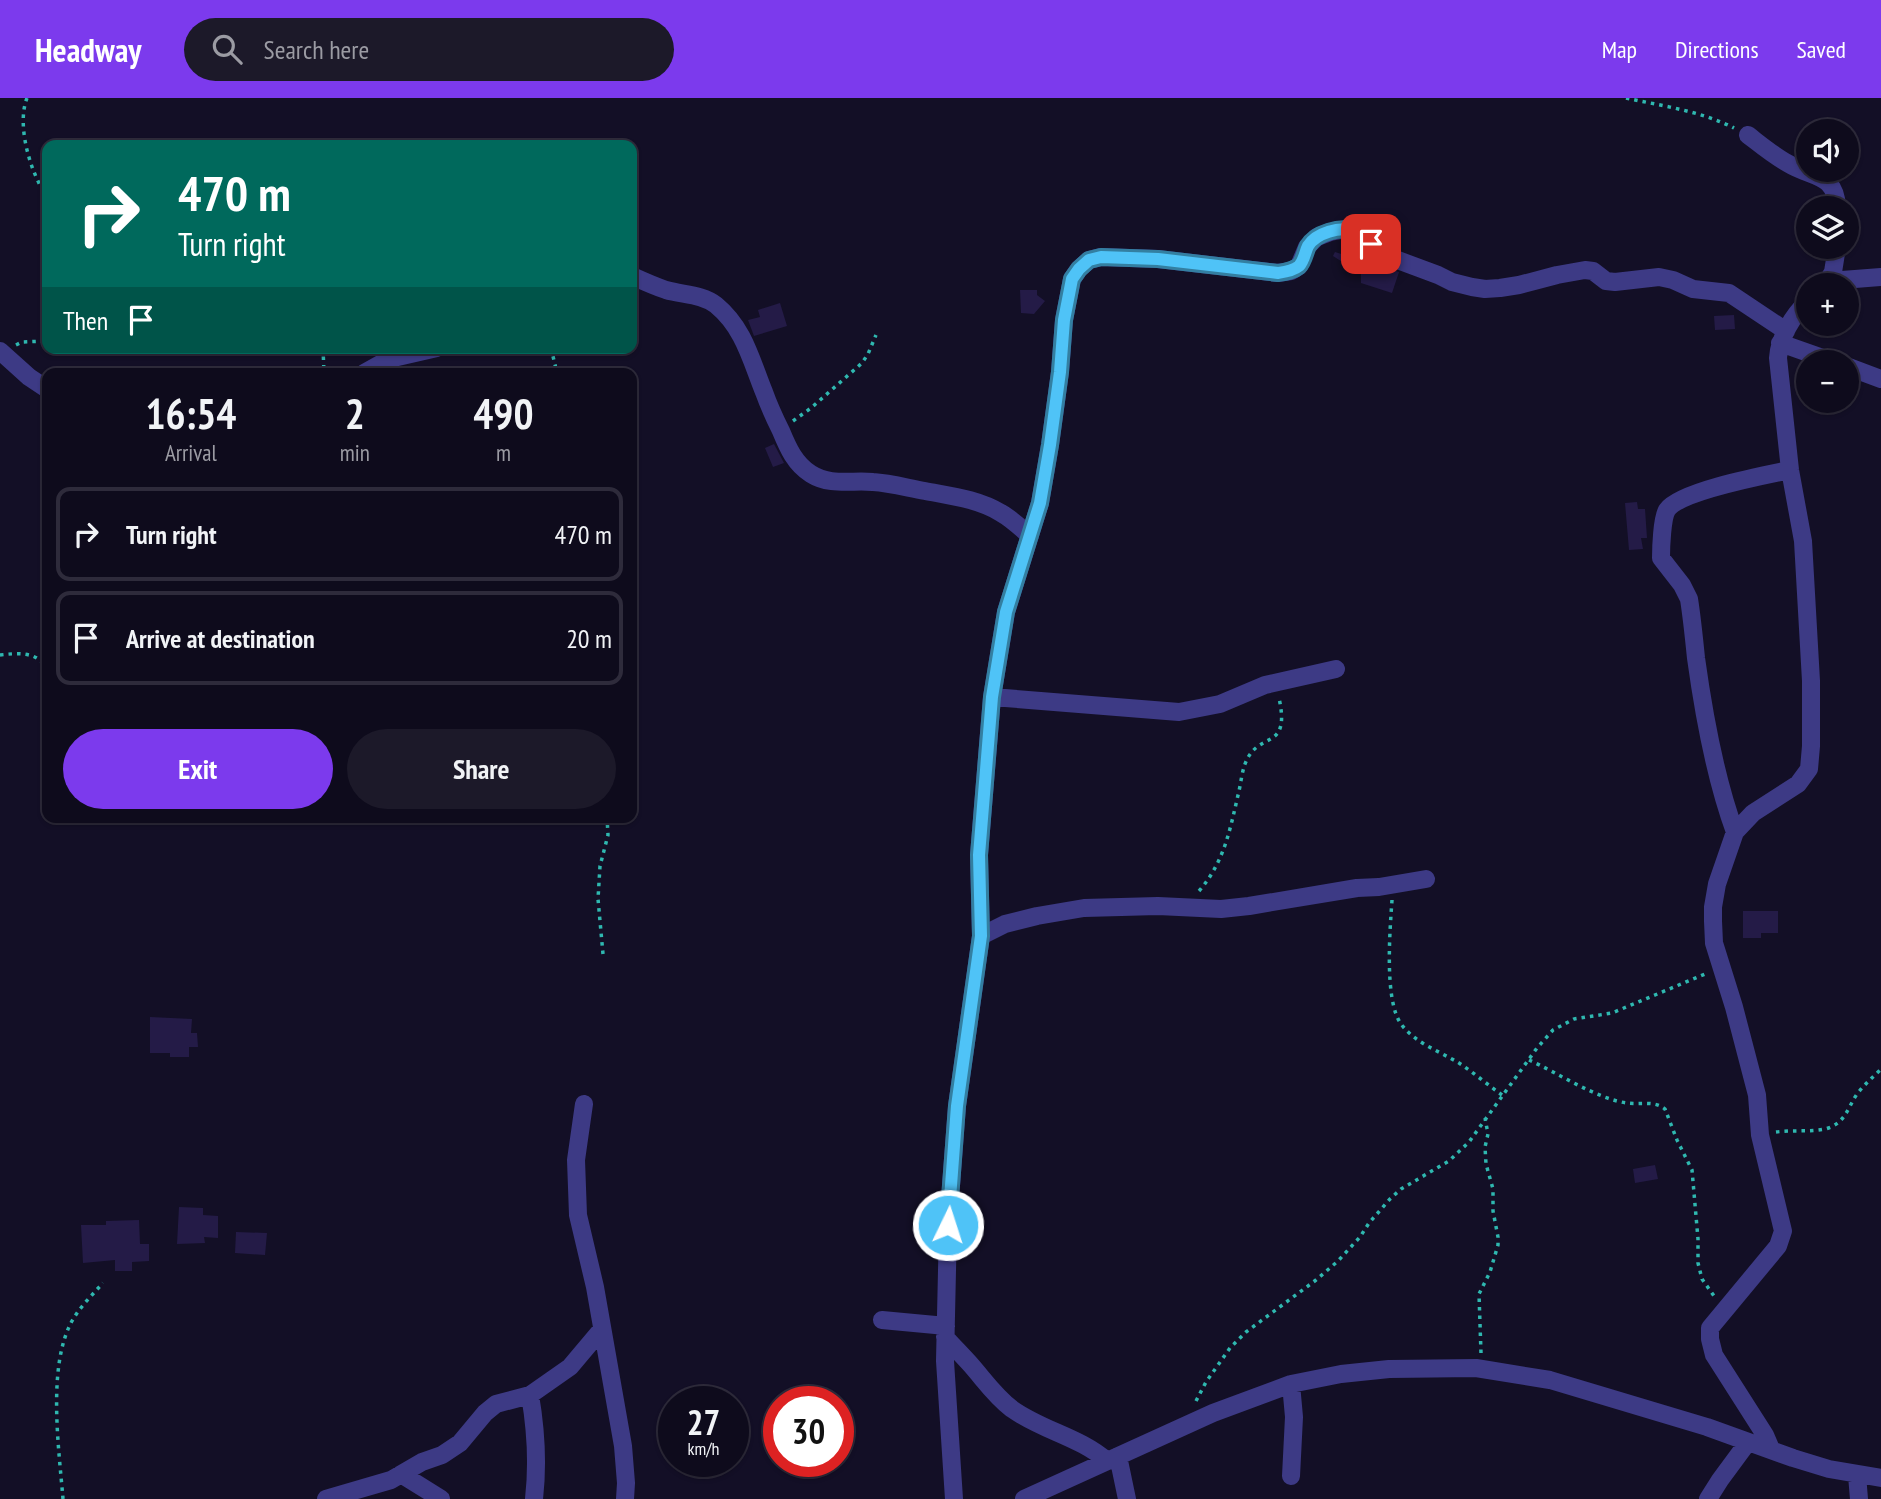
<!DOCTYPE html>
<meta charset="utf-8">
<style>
body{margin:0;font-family:"PT Sans Narrow",sans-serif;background:#1c1929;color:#f1f3f6;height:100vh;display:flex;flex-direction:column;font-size:26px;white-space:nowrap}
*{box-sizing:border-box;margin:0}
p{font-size:23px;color:#9b9ba3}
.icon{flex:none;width:38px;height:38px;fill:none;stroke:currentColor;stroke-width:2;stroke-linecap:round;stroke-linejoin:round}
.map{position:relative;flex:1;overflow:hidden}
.drawer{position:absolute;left:42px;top:270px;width:595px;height:455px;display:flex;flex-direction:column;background:#0e0b1c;border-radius:14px;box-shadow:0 2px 5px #0004,0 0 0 2px #2e2b3b}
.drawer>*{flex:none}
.guide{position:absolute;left:42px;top:42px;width:595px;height:214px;border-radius:14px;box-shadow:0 2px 5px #0004,0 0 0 2px #2e2b3b;background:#00695c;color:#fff;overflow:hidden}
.buttons{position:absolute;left:1796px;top:21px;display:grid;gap:14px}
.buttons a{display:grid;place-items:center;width:63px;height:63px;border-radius:50%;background:#0e0b1c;box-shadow:0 2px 5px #0004,0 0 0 2px #2e2b3b;font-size:35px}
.speed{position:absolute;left:658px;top:1288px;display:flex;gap:14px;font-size:35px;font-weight:700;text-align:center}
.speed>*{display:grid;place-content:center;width:91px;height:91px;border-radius:50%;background:#0e0b1c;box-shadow:0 2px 5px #0004,0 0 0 2px #2e2b3b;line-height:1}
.speed small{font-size:18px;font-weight:400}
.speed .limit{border:10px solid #d22;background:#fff;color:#111}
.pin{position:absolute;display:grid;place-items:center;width:60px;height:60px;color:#fff;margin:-30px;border-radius:14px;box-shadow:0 4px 10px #0006}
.me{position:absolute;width:77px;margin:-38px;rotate:4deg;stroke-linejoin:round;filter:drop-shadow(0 0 5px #0008)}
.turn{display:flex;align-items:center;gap:24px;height:147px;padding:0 21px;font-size:32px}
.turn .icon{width:91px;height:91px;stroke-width:2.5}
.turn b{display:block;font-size:49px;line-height:60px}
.then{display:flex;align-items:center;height:66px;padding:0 21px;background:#0003;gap:14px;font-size:26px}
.eta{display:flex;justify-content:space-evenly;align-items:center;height:119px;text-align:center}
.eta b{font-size:42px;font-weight:600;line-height:49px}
.cta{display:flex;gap:14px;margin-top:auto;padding:14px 21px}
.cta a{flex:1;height:80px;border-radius:42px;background:#7c3aed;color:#fff;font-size:28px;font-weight:600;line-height:80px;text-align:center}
.cta a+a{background:#1c1929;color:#f1f3f6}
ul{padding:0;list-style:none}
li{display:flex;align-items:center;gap:21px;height:94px;margin:0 14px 10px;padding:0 7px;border:4px solid #2e2b3b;border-radius:14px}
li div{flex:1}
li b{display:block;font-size:26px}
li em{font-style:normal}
header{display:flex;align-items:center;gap:42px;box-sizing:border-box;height:98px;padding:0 35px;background:#7c3aed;color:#fff}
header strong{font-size:33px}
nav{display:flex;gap:38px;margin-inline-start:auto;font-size:24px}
.search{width:490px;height:63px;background:#1c1929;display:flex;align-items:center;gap:18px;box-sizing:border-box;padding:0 24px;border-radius:38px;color:#9b9ba3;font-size:26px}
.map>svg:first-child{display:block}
</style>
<header>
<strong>Headway</strong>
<div class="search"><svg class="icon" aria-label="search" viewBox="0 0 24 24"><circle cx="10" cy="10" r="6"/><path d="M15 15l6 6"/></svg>Search here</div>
<nav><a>Map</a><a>Directions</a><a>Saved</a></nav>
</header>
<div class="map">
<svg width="1881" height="1401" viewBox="0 0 1881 1401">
<rect width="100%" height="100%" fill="#130f26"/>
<path fill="#241b47" d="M1335 154 1399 174 1392 195 1361 185V176L1333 158Z
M1020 192H1037V197L1045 203 1034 216 1021 215Z
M780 205 787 228 754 238 748 222 760 219 758 212Z
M1734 217 1735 231 1715 232 1714 218Z
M774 346 784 365 773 369 765 350Z
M1637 404 1638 411H1645L1647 440H1641L1643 451 1629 452 1625 405Z
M1743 813H1778V835H1761V840H1743Z
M150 919 192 921 191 935H197L198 949H189V959H170V955H150Z
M1655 1067 1658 1081 1635 1085 1633 1071Z
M179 1109 203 1110V1117L218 1118V1140L204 1139 205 1145 177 1146Z
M139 1122 140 1146H149V1163L132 1164V1173H115V1162L83 1165 81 1127H106V1123Z
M236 1134 267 1135 265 1157 235 1155Z"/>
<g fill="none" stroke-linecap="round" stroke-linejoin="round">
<path stroke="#2fb8b0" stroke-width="3.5" stroke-dasharray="3.5 5" stroke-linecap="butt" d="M27 0C16 28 31 76 47 99
M1626 0C1662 8 1701 13 1734 30
M16 247 22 244 47 243
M323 250 324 275
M551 250 557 275
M793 323 811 310 862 265 868 256 876 237
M0 557C18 555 36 553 47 570
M1199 793C1225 763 1230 731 1239 693 1241 684 1242 674 1245 666 1258 631 1291 655 1279 600
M1392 802C1390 832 1384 902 1401 926 1415 945 1439 953 1459 965 1474 975 1488 987 1502 997
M603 856 598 801 600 768 608 737 607 719
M1529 962C1558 975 1597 1001 1627 1005 1640 1007 1654 1002 1665 1011L1677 1042 1692 1072 1698 1141V1165L1702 1181 1714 1198
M1776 1034C1792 1032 1810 1034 1825 1031 1845 1026 1847 1011 1857 996 1864 987 1872 980 1880 972
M1481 1255 1479 1196 1490 1174 1498 1147V1139L1493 1113V1091L1486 1066 1485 1049 1488 1036 1485 1020
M1196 1303 1206 1284 1230 1250 1246 1234 1316 1182 1338 1163 1360 1139 1369 1125 1390 1101 1401 1091 1449 1063 1469 1044 1537 950 1553 932 1574 921 1612 915 1705 876
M63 1401C59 1351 47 1268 72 1223 80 1209 92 1197 103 1185"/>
<path stroke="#3d3a85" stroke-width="18" d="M1748 37C1761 47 1774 58 1789 66 1812 80 1836 75 1837 110
M632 178C643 183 654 188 666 192 683 197 702 196 716 207 744 230 751 262 764 294 769 308 775 321 781 333 788 350 795 366 811 376 830 388 852 382 873 384 890 385 908 390 925 393 951 398 978 401 1001 415 1012 421 1021 430 1030 438
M1829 183 1881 179
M1825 187 1833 174 1837 149
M1780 245 1834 264
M0 253 29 279 47 291
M1846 268 1881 281
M364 275 389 261 437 250
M992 599 1179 614 1220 606 1265 587 1336 571
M1735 734C1715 680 1704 618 1696 560 1694 540 1692 520 1689 501L1682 487 1661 460C1661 450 1662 420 1667 412 1680 393 1766 377 1790 372
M981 838 1005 826 1037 818 1084 810 1158 808 1221 811 1249 808 1357 790 1379 789 1426 781
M584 1006 576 1062 578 1117 595 1189 623 1348 626 1385 625 1401
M882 1222 946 1228
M945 1239C954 1249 963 1258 971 1267 985 1283 995 1298 1012 1311 1043 1333 1080 1339 1107 1363
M1291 1286 1294 1319 1291 1378
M530 1297C536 1332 538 1366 534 1401
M1771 1351 1765 1337 1714 1257 1710 1241V1230L1778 1148 1783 1133 1760 1037 1757 997 1734 909 1714 845 1713 823V809L1717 786 1735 734 1753 715 1798 686 1809 671 1811 648V583L1803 443 1790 372 1778 260C1779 240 1793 217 1808 203
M1118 1358 1127 1401
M401 1376 441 1401
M1857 1377 1859 1401
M326 1401 391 1382 422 1364 442 1357 460 1345 485 1315 496 1306 530 1297 570 1269 602 1231
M954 1401 945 1263 948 1127 957 1008 981 838 979 757 992 599 1006 514 1040 405 1050 347 1060 274 1064 222 1072 181 1079 171 1089 162 1101 159 1158 161 1278 175 1291 173 1299 168 1307 149 1317 139 1330 134 1347 131 1360 136 1387 158 1438 177 1452 184 1472 189 1485 191 1500 190 1519 187 1557 177 1585 172 1593 173 1606 183 1615 184 1659 179 1673 182 1693 191 1729 195 1786 233
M1024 1401 1213 1315 1291 1286 1341 1276 1389 1271 1476 1270 1550 1282 1707 1329 1793 1360 1829 1371 1881 1380
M1708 1401 1720 1382 1748 1344"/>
</g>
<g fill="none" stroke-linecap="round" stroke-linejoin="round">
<g stroke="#337fa1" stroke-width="18">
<path id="route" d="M948 1127 957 1008 981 838 979 757 992 599 1006 514 1040 405 1050 347 1060 274 1064 222 1072 181 1079 171 1089 162 1101 159 1158 161 1278 175C1285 174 1293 173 1299 168 1304 163 1305 154 1308 148 1316 135 1340 128 1354 133 1361 135 1366 141 1371 146"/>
</g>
<use href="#route" stroke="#4fc3f7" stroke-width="12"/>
</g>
</svg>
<div class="buttons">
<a><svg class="icon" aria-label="sound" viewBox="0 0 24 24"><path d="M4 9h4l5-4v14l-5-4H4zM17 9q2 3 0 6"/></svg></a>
<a><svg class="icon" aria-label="layers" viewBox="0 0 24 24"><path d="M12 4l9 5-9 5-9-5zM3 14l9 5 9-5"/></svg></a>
<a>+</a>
<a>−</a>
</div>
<div class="speed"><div>27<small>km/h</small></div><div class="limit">30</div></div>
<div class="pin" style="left:1371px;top:146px;background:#d93025"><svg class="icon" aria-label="arrive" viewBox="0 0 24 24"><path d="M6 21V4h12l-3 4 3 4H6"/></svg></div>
<svg class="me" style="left:948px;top:1127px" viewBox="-20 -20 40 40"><circle r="17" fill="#4fc3f7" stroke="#fff" stroke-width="3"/><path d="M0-11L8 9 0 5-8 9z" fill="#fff"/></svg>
<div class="guide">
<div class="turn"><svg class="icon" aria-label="right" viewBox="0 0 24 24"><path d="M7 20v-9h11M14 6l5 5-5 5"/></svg><div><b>470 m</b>Turn right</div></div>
<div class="then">Then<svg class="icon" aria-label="arrive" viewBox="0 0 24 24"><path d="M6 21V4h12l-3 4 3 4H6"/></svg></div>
</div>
<section class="drawer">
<div class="eta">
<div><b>16:54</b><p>Arrival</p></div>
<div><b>2</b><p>min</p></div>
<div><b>490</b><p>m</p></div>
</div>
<ul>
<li><svg class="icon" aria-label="right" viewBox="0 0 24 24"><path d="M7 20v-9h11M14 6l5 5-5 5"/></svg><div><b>Turn right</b></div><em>470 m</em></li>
<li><svg class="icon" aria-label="arrive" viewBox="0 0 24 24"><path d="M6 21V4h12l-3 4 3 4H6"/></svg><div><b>Arrive at destination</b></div><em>20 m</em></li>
</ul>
<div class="cta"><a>Exit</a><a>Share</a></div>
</section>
</div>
